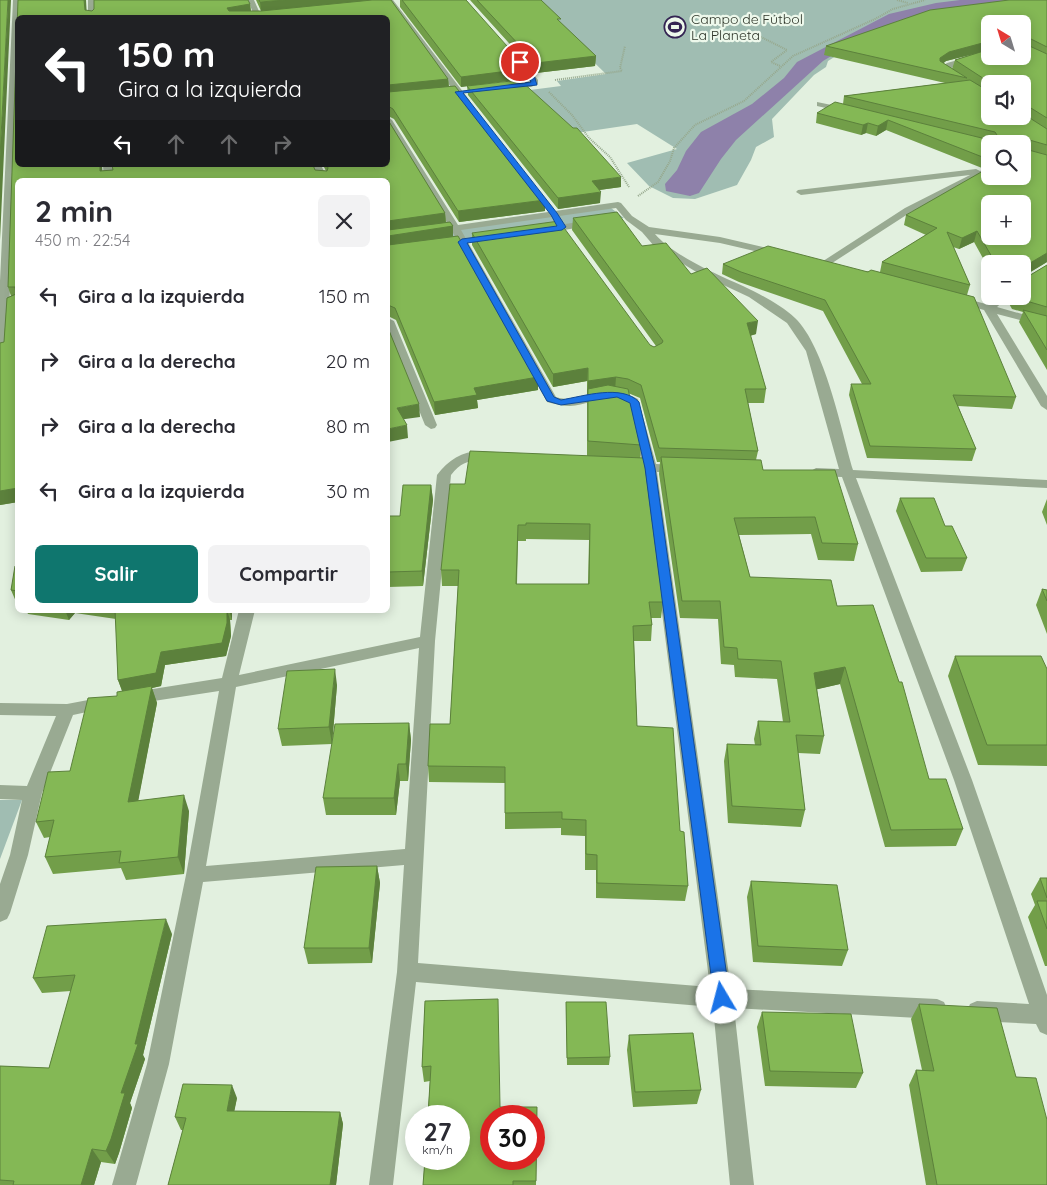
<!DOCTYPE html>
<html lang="es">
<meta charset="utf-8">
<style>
body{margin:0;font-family:Quicksand,sans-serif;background:#f2f2f3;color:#2b2b33;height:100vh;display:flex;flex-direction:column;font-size:19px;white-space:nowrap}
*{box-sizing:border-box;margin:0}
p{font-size:16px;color:#7c7c81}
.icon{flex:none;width:28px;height:28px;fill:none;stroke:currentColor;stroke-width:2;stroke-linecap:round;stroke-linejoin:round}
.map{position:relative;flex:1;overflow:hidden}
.sheet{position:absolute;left:15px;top:178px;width:375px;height:435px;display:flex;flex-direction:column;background:#fff;border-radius:8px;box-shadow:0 2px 12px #0003}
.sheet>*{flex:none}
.hud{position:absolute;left:15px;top:15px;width:375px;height:152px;border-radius:8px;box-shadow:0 2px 12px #0003;background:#202124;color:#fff;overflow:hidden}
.needle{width:32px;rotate:322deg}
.tools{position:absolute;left:981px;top:15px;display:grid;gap:10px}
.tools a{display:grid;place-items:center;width:50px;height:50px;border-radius:8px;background:#fff;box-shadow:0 2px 12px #0003;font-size:25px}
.speed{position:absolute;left:405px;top:1105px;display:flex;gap:10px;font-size:25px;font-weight:700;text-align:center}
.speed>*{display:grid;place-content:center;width:65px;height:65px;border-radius:50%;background:#fff;box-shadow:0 2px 12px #0003;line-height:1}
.speed small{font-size:12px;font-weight:400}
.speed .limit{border:8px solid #d22;background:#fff;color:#111}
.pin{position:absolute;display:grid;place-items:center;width:42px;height:42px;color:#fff;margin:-21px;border:2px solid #fff;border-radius:50%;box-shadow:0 1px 5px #0007}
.me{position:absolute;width:55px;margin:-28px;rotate:352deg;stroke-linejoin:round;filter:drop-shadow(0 0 4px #0008)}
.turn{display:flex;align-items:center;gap:18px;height:105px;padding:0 20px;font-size:22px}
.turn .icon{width:65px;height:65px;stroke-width:2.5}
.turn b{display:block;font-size:35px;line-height:42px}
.lanes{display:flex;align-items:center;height:48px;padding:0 20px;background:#0003;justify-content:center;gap:25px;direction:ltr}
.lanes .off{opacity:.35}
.round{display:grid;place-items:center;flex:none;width:52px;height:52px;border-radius:8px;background:#f2f2f3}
.summary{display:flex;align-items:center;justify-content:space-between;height:85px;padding:0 20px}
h1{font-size:30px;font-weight:700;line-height:38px}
.action{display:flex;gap:10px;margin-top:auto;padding:10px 20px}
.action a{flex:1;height:58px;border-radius:8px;background:#0f766e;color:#fff;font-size:20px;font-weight:700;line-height:58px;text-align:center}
.action a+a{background:#f2f2f3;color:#2b2b33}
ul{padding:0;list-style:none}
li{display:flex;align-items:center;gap:15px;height:65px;padding:0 20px}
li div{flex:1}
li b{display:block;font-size:19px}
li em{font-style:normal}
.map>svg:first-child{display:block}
</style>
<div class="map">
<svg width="1047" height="1185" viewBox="0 0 1047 1185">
<rect width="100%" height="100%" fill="#e2f0df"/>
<path fill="#a0bdb2" d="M530 0H1025L855 44 828 61 826 67 814 75 772 119 774 137 756 147 751 160 737 185 695 199 673 198 649 186 627 163 677 149 637 124 576 133 530 90 561 86 557 81 606 74Z
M611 208 624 218 388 251V239Z
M0 800H22L0 859Z"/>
<path fill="#8e81aa" d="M960 0H1013L928 12 895 22 851 44 823 61 736 140 721 159 699 193 690 196 666 191 665 184 677 170 686 151 701 132 752 104 784 78 797 62 889 14 936 3Z"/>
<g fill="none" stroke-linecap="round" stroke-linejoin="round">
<path stroke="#96a88d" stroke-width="2" stroke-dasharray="1 1" stroke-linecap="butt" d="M897 0 908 3
M759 36 787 50 771 62 780 66
M555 80 622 71 620 68 625 46
M549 92 572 115 589 138 610 157 629 187
M638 196 658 182 670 161 674 148 695 125 744 101 793 56 875 19 893 9 925 0"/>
<path fill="#99aa92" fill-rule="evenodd" d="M13 0H19L10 290 6 354 0 357V281Z
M88 0H94V18H88Z
M248 0H254L262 18H255Z
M387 0H393L470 101V105H464Z
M506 48H512L538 80V84L531 87 503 90V86L531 82 506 52Z
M990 51V55L948 69 990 96V102L939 69 947 63Z
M817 102 851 109 852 111 848 113 817 106Z
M388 117 392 120 458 225 618 202 621 203 632 216 649 227 720 237 784 252 785 254 784 256 780 257 720 243 655 234C674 256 716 274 743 286 760 294 781 305 795 318 825 347 841 429 853 470L1047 480V488L856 478 972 780 1047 995V1035L1040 1032 1036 1024 977 1021 970 1018 967 1011 970 1004 977 1001 1029 1004 954 780 842 477 816 476 809 472 816 468 839 469 806 351 787 323 749 297 698 273 654 246 642 232 626 220 616 208 461 230 556 397C585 406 604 381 638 399L656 464 678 465 685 469 678 473 657 472 731 989 937 999 944 1002 947 1009 944 1016 937 1019 734 1008 754 1185H730L713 1007 416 982 393 1185H369L397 972 404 865 203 882 169 1064 136 1185H112L147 1064 186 875 219 691 134 704 128 702 126 698 128 694 134 692 222 678 239 610H255L239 675 420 637 437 475C451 456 470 447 494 453L496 456C485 467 469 451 451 475L435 641 418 963 710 987 644 472 626 471 619 467 626 463 642 464 628 404C609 393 591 404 570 406 562 406 555 404 547 402L452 231H444L443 229 449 226 388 126ZM419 648 405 849 206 866 236 687Z
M103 165H113L114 180H104Z
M311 165H321L328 180H318Z
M990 166V173L911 212 826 267 822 268 817 265 905 208 970 175 801 195 796 192 798 190 976 169 980 171Z
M592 220 595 221V225L545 233 540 230 545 227Z
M997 296H1009L997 307 1047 321V327L997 314 1047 396V410L1041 406 984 310 955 302 954 300 959 297 986 304Z
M388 318 394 321 437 425 435 428 431 429 425 425 388 334Z
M104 697 110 699 112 703 110 707 73 715 42 793 28 855 10 913 7 919 0 922V884L10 855 22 800 0 799V785L27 786 56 716 0 715V703L67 704Z"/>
</g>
<path fill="#729e49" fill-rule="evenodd" d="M18 0H86V11H92L94 9V0H248L250 4 251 11H261L256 0H391L448 79 449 87 455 86 545 200V211L459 222 394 119 388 116V117V18H18V165H102V171L113 170 112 165H313L315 170 326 171 323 165H388V120L445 213 446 222H450L453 226V236H458L538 377V390L477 400 478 408 435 415 396 320 388 316V318V180H18V502L0 505V343L4 342 7 298 11 296 8 287Z
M400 0H466L523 68 524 79 484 84 621 187 599 190 600 203 558 209 468 95 467 86 461 87 400 7Z
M470 0H541L561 23 596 56 595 66 536 73Z
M1047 0V262L1024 276V277H1027L1047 265V370L1019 322 1023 312 1012 309 1007 300 1008 296H1022V264H990V271L974 242 959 249 953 247 970 285 967 295 1016 397 1012 409 958 406 976 449 972 461 867 458 849 395 851 384H862L823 311 739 282 722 274 723 264 880 272 882 262 926 235 904 225 906 215 1022 176 990 144V165L982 168 886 130 876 136 866 133 861 135 816 123 817 113 843 104 844 96 945 83 824 55 826 46ZM990 24 1022 56H990ZM973 54 955 60 952 69 943 63 946 61ZM990 84H1022V116H990Z
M573 218 642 246 691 274 756 334 750 336 766 389 764 403H748L758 451 756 460 763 470 858 544 854 561 818 560 811 534 739 535 750 577 837 606 929 779 963 829 956 846 885 847 840 684 817 689 824 736 820 754 798 753 805 810 801 827 728 823 724 761 727 744 755 745 754 739 758 721 783 722 777 679 735 677 734 665 721 664 718 619 680 618 659 474 660 462H657L640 398 628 393 641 445 640 458 663 602 661 618H651L652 625 651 641H634L637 726 680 831 688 886 685 901 596 898V870H585V836L561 835V828L505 829V783L429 782 428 766 450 724 458 586H442L441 570 465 484 587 456V381L553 387 472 245V233L650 345 654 347 656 346 572 230ZM526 539 589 540 588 584H517L518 541H526Z
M431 485 433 500 423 586 388 587V516H400Z
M900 498 945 526 967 558 962 571 921 572 896 511Z
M1047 499V525L1042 512Z
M18 566V604H17L11 590Z
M1042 589 1047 590V634L1036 605Z
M26 610H232V620H230L231 636 226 656 165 665 161 686 152 688 157 703 138 800 189 811 184 874 126 880 121 868 53 874 45 857 50 837 44 838 36 822 70 771 117 696 122 691 118 680 116 619 75 613 69 620 28 614Z
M955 656 1047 669V766L978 765 948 676Z
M337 685 332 744 282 746 278 729Z
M409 723 411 740 408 781H400L396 815H326L323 798Z
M377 866 380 883 372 963 308 964 304 948Z
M1040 878H1047V966H1045L1028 917 1035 905 1031 894Z
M751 881 848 950 842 966 753 962 747 897Z
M172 934 143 1055 145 1059 130 1103 132 1108 119 1153 115 1164 101 1162 94 1185H0V1066L49 1068 71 991 42 993 33 978Z
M425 1001 500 1107H537L536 1185H423L430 1081 424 1082 422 1067Z
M566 1002 610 1057 609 1065H567Z
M919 1004 1016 1077 1047 1185H926L909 1085 916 1070H922L911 1019Z
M762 1012 863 1073 856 1088 765 1086 757 1027Z
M629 1035 701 1090 697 1104 633 1107 627 1050Z
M237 1098 234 1111 340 1112 343 1124 336 1185H168L183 1130H181L175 1117Z"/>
<path fill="#5c813c" d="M8 0H11L0 240V157Z
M84 0H86L87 18 85 10Z
M286 0H386L261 11 260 2Z
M250 4 251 13 229 17 227 8Z
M990 41V50L946 61 938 68 940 58 949 52Z
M596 56 595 66 536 73V63Z
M523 64V70L524 69V79L461 87V77Z
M448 79 449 88 388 97V85Z
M888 120 886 130 876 136 878 126Z
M868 123 866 133 861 135 863 125Z
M990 156V165L982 168 985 158Z
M100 165H102L103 180 100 171Z
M621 177V187L592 191V181Z
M601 192 600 203 558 209V198Z
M545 200V211L459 222 458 211Z
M445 213 446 225 388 234V221Z
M453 226V238L388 248V236Z
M977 231 974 242 959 249 962 238Z
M1047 253V262L1022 277 1025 266Z
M758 321 756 334 745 337 747 323Z
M588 368 587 381 553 387V374Z
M538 377V390L477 400 478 408 435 415 434 402 474 388Z
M616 377 615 391 587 395 588 381Z
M419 404 420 417 398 420 397 408Z
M407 425 408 438 388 442V429Z
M431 485 433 500 423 586 422 571Z
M18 488V502L0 505V491Z
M65 610H74L75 613 69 620Z
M227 610 230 620 231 636 226 656 165 665 161 686 152 688 157 703 135 818 128 802 123 693 118 680Z
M229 610H232V620Z
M845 667 840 684 810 691 814 673Z
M335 669 337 685 332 744 329 727Z
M409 723 411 740 408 781 406 764Z
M398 764 400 781 396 815 394 798Z
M184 795 189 811 184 874 178 857Z
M377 866 380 883 372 963 369 948Z
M166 919 172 934 143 1055 145 1059 130 1103 132 1108 119 1153 115 1164 106 1151 121 1093 135 1044Z
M232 1085 237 1098 232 1123 227 1111Z
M340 1112 343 1124 336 1185H330Z
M92 1149 101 1162 94 1185H81Z"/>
<path fill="#84b855" stroke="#5c813c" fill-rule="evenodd" d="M0 0H8L0 157Z
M18 0H84L85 10 92 11 94 9V0H248L250 4 227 8 229 11H261L372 0H391L448 79 388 85V18H18V165H100V171L113 170 112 165H313L315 170 327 171 328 168 327 165H388V120L445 213 388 221V180H18V488L0 491V343L4 342 7 298 16 294 15 287H8Z
M259 0H286L260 2Z
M402 0H466L523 64 520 65 524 69 461 77Z
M477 0H541L561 19H557L596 56 536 63Z
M1009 0H1047V47L1025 36 1023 37V43L1047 54V118L1026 105H1022V84H992L955 60 990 49V56H1022V24H990V41L949 52 940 58V61L967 78 826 46 930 10Z
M520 80 573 128H577L621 177 592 181 601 192 558 198 467 86Z
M970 80 990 92V116H1022V113L1047 129V145L1026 139 1023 141 1025 149 1047 155V253L1025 266 1024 277H1027L1047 265V307L1016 298 1015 296H1022V264H996L977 231 962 238 947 232 970 285 882 262 937 228 906 215 990 167V176H1022V144H990V156L985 158 888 120 878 126 868 123 863 125 817 113 835 102 994 141 997 135 995 132 844 96ZM990 204H1022V236H990Z
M455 86 545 200 458 211 393 109 388 106V92Z
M617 212 642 246 666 243 691 274 707 268 758 321 747 323 766 389H745L758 451 659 448 641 385 628 379 616 377 588 381V368L553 374 472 233 559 221 650 345 654 347 662 343 663 341 573 218Z
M450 222 453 226 388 236V230Z
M458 236 538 377 474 388 477 395 434 402 395 308 388 305V245Z
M768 246 868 272 871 270 974 297 1016 397 953 395 976 449 870 446 851 384H871L825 300 741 272 723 264Z
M1023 310 1047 316V350Z
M388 328 419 404 397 408 407 425 388 429Z
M608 385 628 389 641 445 588 441V389Z
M470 451 644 458 663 602H649L652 625 633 626 637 726 673 728 680 831 684 832 688 886 597 883V855L586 854V820L562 819V812L505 813V767L428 766 430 724H450L459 570H441L450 484H465ZM526 523 590 524 589 584H516L518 525H526Z
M661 457 761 460 763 470H835L858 544 822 543 815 517 734 518 750 577 831 580 837 606 873 605 899 682H902L929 779H946L963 829 891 830 845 667 814 673 824 736 796 735 805 810 732 806 727 744 761 745 758 721 790 722 781 661 738 659 737 648 724 647 720 601H682Z
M403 485H431L422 571 388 572V516H400Z
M900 498H934L945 526H952L967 558H926Z
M15 566H18V591L11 590Z
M1042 589 1047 590V601Z
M115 610H227V623L222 643 161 652 156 673 118 680Z
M955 656H1041L1047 669V745H987Z
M335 669 329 727 278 729 287 671Z
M152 686 128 802 184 795 178 857 119 863 121 851 45 857 54 820 36 822 48 772 70 771 88 698 117 696V692Z
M409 723 406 764H398L394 798H323L335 724Z
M377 866 369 948H304L316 867Z
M1040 878H1047V898Z
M751 881 837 885 848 950 758 946Z
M1037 901H1047V929Z
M166 919 135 1044H138L121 1093H125L111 1139 106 1151 92 1149 81 1185H13L14 1181 0 1180V1066L49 1068 75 975 33 978 47 926Z
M498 999 500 1107H537L536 1181H513V1185H423L425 1159H459V1116H428L431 1066 422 1067 425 1001ZM491 1116H534V1159H491Z
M566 1002H606L610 1057 567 1058Z
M919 1004 997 1008 1016 1077 1036 1078 1047 1120V1185H937L916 1070 934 1071Z
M762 1012 851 1014 863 1073 770 1071Z
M693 1033 701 1090 635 1092 629 1035Z
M183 1084 232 1085 227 1111 340 1112 330 1185H168L186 1118 175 1117Z"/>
<path fill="#1a73e8" stroke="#114b97" d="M518 61H522L534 75 537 85 463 93 557 213 566 227 562 230 467 243 554 397 561 400C584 396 622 384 639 402L655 468 730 998 727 1003 722 1005 716 1003 714 998 645 468 630 403 617 397 561 405 547 401 458 242 462 239 557 226 551 215 455 92 531 82Z"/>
<defs>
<g id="stadium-ring" transform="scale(1.125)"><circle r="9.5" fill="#edf8eb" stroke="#342453" stroke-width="1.5"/><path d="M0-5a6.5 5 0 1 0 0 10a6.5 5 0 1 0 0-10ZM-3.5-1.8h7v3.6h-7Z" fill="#342453"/></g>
</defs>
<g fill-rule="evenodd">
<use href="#stadium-ring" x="675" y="27"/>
</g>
<g text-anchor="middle" stroke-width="4.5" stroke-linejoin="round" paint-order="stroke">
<g font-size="14" fill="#2f362a" stroke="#edf8eb" text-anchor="start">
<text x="691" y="24">Campo de Fútbol<tspan x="691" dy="16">La Planeta</tspan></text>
</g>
</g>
</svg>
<div class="tools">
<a><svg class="needle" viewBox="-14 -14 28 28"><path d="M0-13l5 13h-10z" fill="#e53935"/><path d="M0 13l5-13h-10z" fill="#7c7c81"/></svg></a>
<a><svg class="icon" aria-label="sound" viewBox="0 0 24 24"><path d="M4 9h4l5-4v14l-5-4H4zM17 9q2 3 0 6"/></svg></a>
<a><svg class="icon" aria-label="search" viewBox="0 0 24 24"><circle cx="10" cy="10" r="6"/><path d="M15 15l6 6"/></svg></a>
<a>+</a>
<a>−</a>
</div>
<div class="speed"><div>27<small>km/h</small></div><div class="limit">30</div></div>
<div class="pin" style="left:520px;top:62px;background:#d93025"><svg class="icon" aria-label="arrive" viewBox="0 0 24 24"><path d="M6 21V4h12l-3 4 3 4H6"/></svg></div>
<svg class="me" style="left:722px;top:998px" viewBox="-20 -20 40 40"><circle r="19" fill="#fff"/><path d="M0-13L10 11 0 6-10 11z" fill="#1a73e8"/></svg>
<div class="hud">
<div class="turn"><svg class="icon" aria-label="left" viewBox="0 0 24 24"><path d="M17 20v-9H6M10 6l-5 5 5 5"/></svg><div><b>150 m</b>Gira a la izquierda</div></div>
<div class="lanes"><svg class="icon" aria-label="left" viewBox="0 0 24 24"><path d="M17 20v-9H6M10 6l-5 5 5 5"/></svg><svg class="icon off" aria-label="ahead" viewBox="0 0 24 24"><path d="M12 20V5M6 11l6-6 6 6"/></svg><svg class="icon off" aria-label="ahead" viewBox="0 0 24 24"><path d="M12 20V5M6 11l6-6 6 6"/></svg><svg class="icon off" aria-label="right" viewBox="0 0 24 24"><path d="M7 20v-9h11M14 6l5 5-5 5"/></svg></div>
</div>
<section class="sheet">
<div class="summary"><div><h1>2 min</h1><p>450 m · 22:54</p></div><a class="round"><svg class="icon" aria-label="close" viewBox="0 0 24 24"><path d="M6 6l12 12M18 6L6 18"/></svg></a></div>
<ul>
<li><svg class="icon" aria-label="left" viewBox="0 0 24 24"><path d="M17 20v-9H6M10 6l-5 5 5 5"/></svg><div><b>Gira a la izquierda</b></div><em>150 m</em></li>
<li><svg class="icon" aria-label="right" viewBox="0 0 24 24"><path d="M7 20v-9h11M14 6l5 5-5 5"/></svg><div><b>Gira a la derecha</b></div><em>20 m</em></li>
<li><svg class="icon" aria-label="right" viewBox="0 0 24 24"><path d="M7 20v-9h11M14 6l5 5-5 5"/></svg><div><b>Gira a la derecha</b></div><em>80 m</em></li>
<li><svg class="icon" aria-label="left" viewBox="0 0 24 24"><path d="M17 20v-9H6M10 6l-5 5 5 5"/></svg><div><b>Gira a la izquierda</b></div><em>30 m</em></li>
</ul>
<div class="action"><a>Salir</a><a>Compartir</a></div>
</section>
</div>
